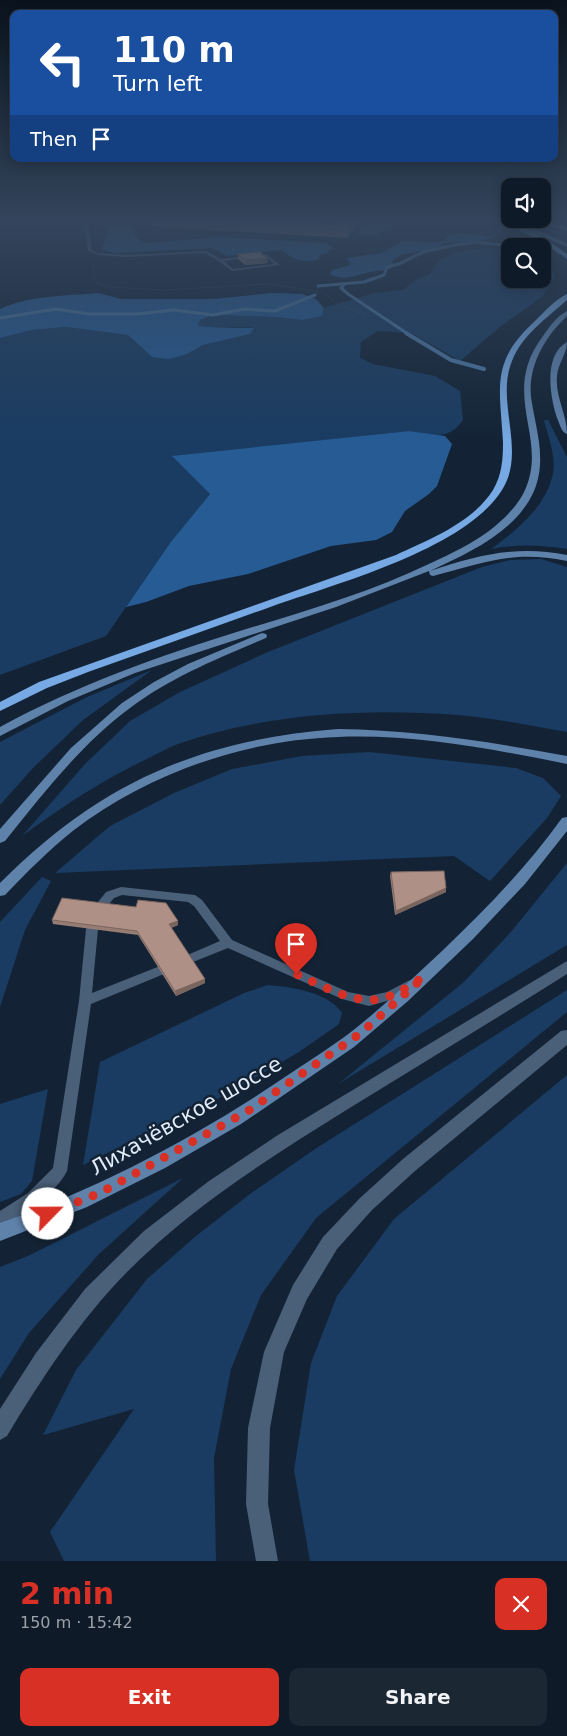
<!DOCTYPE html>
<meta charset="utf-8">
<style>
body{margin:0;font-family:"DejaVu Sans",sans-serif;background:#1c2734;color:#f1f3f6;height:100vh;display:flex;flex-direction:column;font-size:19px;white-space:nowrap}
*{box-sizing:border-box;margin:0}
p{font-size:16px;color:#9ba1a8}
.icon{flex:none;width:28px;height:28px;fill:none;stroke:currentColor;stroke-width:2;stroke-linecap:round;stroke-linejoin:round}
.map{position:relative;height:1561px;overflow:hidden}
.side{display:flex;flex-direction:column;background:#0e1a28;flex:1}
.side>*{flex:none}
.hud{position:absolute;left:10px;top:10px;width:548px;height:152px;border-radius:10px;box-shadow:0 2px 12px #0003,0 0 0 1px #2e3845;background:#1a4fa0;color:#fff;overflow:hidden}
.tools{position:absolute;left:501px;top:178px;display:grid;gap:10px}
.tools a{display:grid;place-items:center;width:50px;height:50px;border-radius:10px;background:#0e1a28;box-shadow:0 2px 12px #0003,0 0 0 1px #2e3845;font-size:25px}
.pin{position:absolute;display:grid;place-items:center;width:42px;height:42px;color:#fff;margin:-51px -21px;border-radius:50% 50% 50% 0;rotate:-45deg;box-shadow:0 0 5px #0007}
.pin .icon{rotate:45deg}
.me{position:absolute;width:55px;margin:-28px;rotate:67deg;stroke-linejoin:round;filter:drop-shadow(0 0 4px #0008)}
.turn{display:flex;align-items:center;gap:18px;height:105px;padding:0 20px;font-size:22px}
.turn .icon{width:65px;height:65px;stroke-width:2.5}
.turn b{display:block;font-size:35px;line-height:42px}
.then{display:flex;align-items:center;height:48px;padding:0 20px;background:#0003;gap:10px;font-size:19px}
.round{display:grid;place-items:center;flex:none;width:52px;height:52px;border-radius:10px;background:#1c2734}
.headline{display:flex;align-items:center;justify-content:space-between;height:85px;padding:0 20px}
h1{font-size:30px;font-weight:700;line-height:38px;color:#d93025}
.button{display:flex;gap:10px;margin-top:auto;padding:10px 20px}
.button a{flex:1;height:58px;border-radius:10px;background:#d93025;color:#fff;font-size:20px;font-weight:700;line-height:58px;text-align:center}
.button a+a{background:#1c2734;color:#f1f3f6}
.map>svg:first-child{display:block}
</style>
<div class="map">
<svg width="567" height="1561" viewBox="0 0 567 1561">
<rect width="100%" height="100%" fill="#132335"/>
<path fill="#1a3c62" d="M510 247V279H542L543 258 551 265 555 277 543 296 501 326 460 361 411 333 378 331 361 342 360 358 373 364 435 376 460 391 463 420C448 442 432 434 409 431L173 457 210 494 170 543 106 636 0 675V338L32 330 66 327 128 335 152 357 187 354 203 345 249 334 253 328C236 325 212 331 197 325L199 320 213 315 276 317 303 320 322 316 324 308 374 293 403 290 414 281 430 274C442 246 484 249 510 247Z
M544 420H548L567 457V549C540 545 518 544 491 549 517 530 547 506 553 473 556 456 548 436 544 420Z
M541 559 567 567V732C531 726 495 718 458 715 365 708 268 713 178 744 167 748 157 754 147 759 102 780 62 807 22 836L85 764 130 721 180 692 268 652 482 567 510 560Z
M152 670 83 720 33 768 0 805V742L87 697Z
M369 752 516 768 543 778 561 796 547 818 490 881 454 856 55 873 110 826 174 793 232 769 302 756Z
M567 863V945L338 1084 464 982 510 933Z
M42 877 51 881 25 930 0 1007V922Z
M268 985C292 987 328 992 342 1013L339 1024 299 1052 227 1094 83 1165 100 1062 244 993Z
M567 990V1012L316 1218 261 1295 231 1369 214 1458 216 1561H64L50 1532 134 1409 43 1435 76 1370 147 1279 196 1236 250 1194 315 1149Z
M567 1075V1561H310L294 1470 311 1363 337 1296 394 1219Z
M48 1089 32 1181 21 1194 0 1202V1104Z
M183 1178 98 1255 29 1333 0 1379V1267L28 1256Z"/>
<path fill="#265b94" d="M365 223H397L376 235 357 234Z
M123 225 135 228C132 235 139 241 146 243L220 237 326 243 333 248 328 250 329 253 321 254 318 260C301 263 295 260 282 250L227 256 212 248 113 253 102 249 109 227Z
M463 233 495 237 480 241 444 243 437 248 401 255 393 260 392 268C386 270 381 270 375 271 359 273 346 283 330 274L332 270 351 265 347 258 382 253 403 241 438 242 445 240 449 235Z
M98 293 121 299H213L272 293 302 294 316 299 324 308 322 316 303 320 276 317 213 315 200 320 198 325C207 329 240 327 254 328L250 334 203 345 187 354 169 359 152 357 128 335 66 327 32 330 0 338V309C30 295 66 296 98 293Z
M409 431 445 436 452 444 437 486 429 494 405 511 392 532 376 540 331 546 248 574 189 586 146 602 126 607 170 543 210 494 172 456Z"/>
<g fill="none" stroke-linecap="round" stroke-linejoin="round">
<path stroke="#4c77a2" stroke-width="3" d="M345 284 341 288 348 294 408 334
M318 286 364 282 384 275 387 267 399 264 423 252 450 246 476 242 502 245 521 240
M0 318 56 309 89 314H137L174 310 213 315 244 309 275 311 315 295"/>
<path stroke="#4c77a2" stroke-width="4" d="M406 333 451 360 484 369"/>
<path stroke="#6a7787" stroke-width="1" stroke-dasharray="0.5 2" stroke-linecap="butt" d="M94 264 92 274 97 283 109 287 163 290 267 284 322 292 338 304 366 315"/>
<path fill="#4a6079" fill-rule="evenodd" d="M84 223H88L92 250 98 253 126 255 206 251 221 259 266 254 280 265 232 271 217 260 205 253 126 257 98 255 88 251ZM265 256 274 264 233 269 224 261Z
M121 887 195 895 202 900 232 940 348 992 369 996 387 992 410 980 414 982 416 985 414 988 394 999 369 1006 342 999 228 948 193 962 189 964 185 962 183 959 185 956 220 941 194 906 188 902 122 895 114 898 104 910H96L94 907 106 892Z
M92 925 96 926 98 929 92 993 160 966 164 968 166 971 164 974 91 1004 67 1171C57 1192 21 1218 0 1226V1211L28 1193 53 1168 79 1001 86 929 88 926Z"/>
<path fill="#4a6079" fill-rule="evenodd" d="M567 961V974C494 1020 421 1064 348 1109 271 1157 192 1206 127 1272 79 1321 42 1378 7 1436L0 1440V1409L36 1353 85 1289 144 1231 209 1181 278 1135Z
M567 1030V1045L415 1171 372 1210 337 1249 307 1299 284 1352 270 1428 268 1504 278 1561H256L246 1504 248 1428 264 1352 293 1285 323 1237 360 1198 403 1159 561 1031Z"/>
<path fill="#5f82ab" fill-rule="evenodd" d="M513 223H520L567 243V247Z
M542 223H551L567 227V231Z
M567 311V316C545 337 528 365 531 397 533 412 537 427 539 442 541 458 541 475 534 491 516 532 468 553 430 571 478 555 517 545 567 555V561C512 550 484 563 433 576L430 575 429 571 336 607 135 673 68 701 0 736V727C77 685 159 656 243 630 306 611 371 592 431 563 451 554 471 544 489 531 503 520 518 506 525 490 549 437 499 394 543 336 549 327 557 316 567 311Z
M567 342C567 354 558 363 557 376 555 397 567 414 567 434 561 432 560 424 557 418 550 397 543 355 567 342Z
M262 633 266 634 267 636 266 638C219 658 171 677 130 708 81 744 43 794 5 841L0 843V829L71 748 122 703 154 682 188 664Z
M338 729C416 730 491 742 567 756V764C492 749 415 734 338 737 244 740 149 773 74 830 49 850 27 872 5 895L0 896V883C100 783 198 740 338 729Z
M567 817V831L525 884 473 939 408 1001 354 1047 241 1124 165 1168 87 1207 0 1241V1223C104 1186 200 1135 291 1073 313 1058 336 1044 356 1028 386 1004 413 978 441 952 485 910 527 867 562 818Z"/>
<path fill="#77a9e4" fill-rule="evenodd" d="M504 223C526 223 550 242 567 254V259L541 241Z
M567 294V300C547 318 522 335 512 361 495 402 527 451 502 490 465 549 338 583 273 606 212 628 150 650 88 672L47 688 0 711V702L39 682 396 555C430 539 472 523 493 490 502 475 503 459 503 442 500 387 490 362 535 321 544 312 556 299 567 294Z"/>
</g>
<path fill="#967c73" d="M149 223H311L333 225 334 223H358L347 238 149 226Z
M238 254 268 263 245 265 238 259Z
M391 872 446 888V892L395 915 390 876Z
M136 907 178 925 171 928 205 983 176 996 138 935 53 924 52 920Z"/>
<path fill="#7a655e" d="M352 223H358L347 238 348 230Z
M267 258 268 263 245 265V260Z
M446 888V892L395 915 396 911Z
M178 921V925L169 929V924Z
M205 979V983L176 996 175 991Z"/>
<path fill="#ae9086" stroke="#7a655e" d="M240 223H311L333 225 334 223H352L348 230Z
M260 252 267 258 245 260 238 254Z
M444 871 446 888 396 911 391 872Z
M62 898 136 907 138 900 166 903 178 921 169 924 205 979 175 991 137 931 52 920Z"/>
<linearGradient id="sky" x2="0" y2="1"><stop stop-color="#0a131d"/><stop offset="0.5" stop-color="#33455c"/><stop offset="1" stop-color="#33455c" stop-opacity="0"/></linearGradient>
<rect width="567" height="442" fill="url(#sky)"/>
<g fill="none" stroke-linecap="round" stroke-linejoin="round">
<path stroke="#d93025" stroke-width="9" stroke-dasharray="0 16.2" d="M48 1214 100 1193 248 1111 361 1033 424 977C413 983 402 992 390 996 359 1009 324 986 296 974"/>
</g>
<g text-anchor="middle" stroke-width="5" stroke-linejoin="round" paint-order="stroke">
<g font-size="21" fill="#e2ecf9" stroke="#132335">
<text transform="translate(186 1116) rotate(-30)" y="7">Лихачёвское шоссе</text>
</g>
</g>
</svg>
<div class="tools">
<a><svg class="icon" aria-label="sound" viewBox="0 0 24 24"><path d="M4 9h4l5-4v14l-5-4H4zM17 9q2 3 0 6"/></svg></a>
<a><svg class="icon" aria-label="search" viewBox="0 0 24 24"><circle cx="10" cy="10" r="6"/><path d="M15 15l6 6"/></svg></a>
</div>
<div class="pin" style="left:296px;top:974px;background:#d93025"><svg class="icon" aria-label="arrive" viewBox="0 0 24 24"><path d="M6 21V4h12l-3 4 3 4H6"/></svg></div>
<svg class="me" style="left:48px;top:1214px" viewBox="-20 -20 40 40"><circle r="19" fill="#fff"/><path d="M0-13L10 11 0 6-10 11z" fill="#d93025"/></svg>
<div class="hud">
<div class="turn"><svg class="icon" aria-label="left" viewBox="0 0 24 24"><path d="M17 20v-9H6M10 6l-5 5 5 5"/></svg><div><b>110 m</b>Turn left</div></div>
<div class="then">Then<svg class="icon" aria-label="arrive" viewBox="0 0 24 24"><path d="M6 21V4h12l-3 4 3 4H6"/></svg></div>
</div>
</div>
<section class="side">
<div class="headline"><div><h1>2 min</h1><p>150 m · 15:42</p></div><a class="round" style="background:#d93025;color:#fff"><svg class="icon" aria-label="close" viewBox="0 0 24 24"><path d="M6 6l12 12M18 6L6 18"/></svg></a></div>
<div class="button"><a>Exit</a><a>Share</a></div>
</section>
